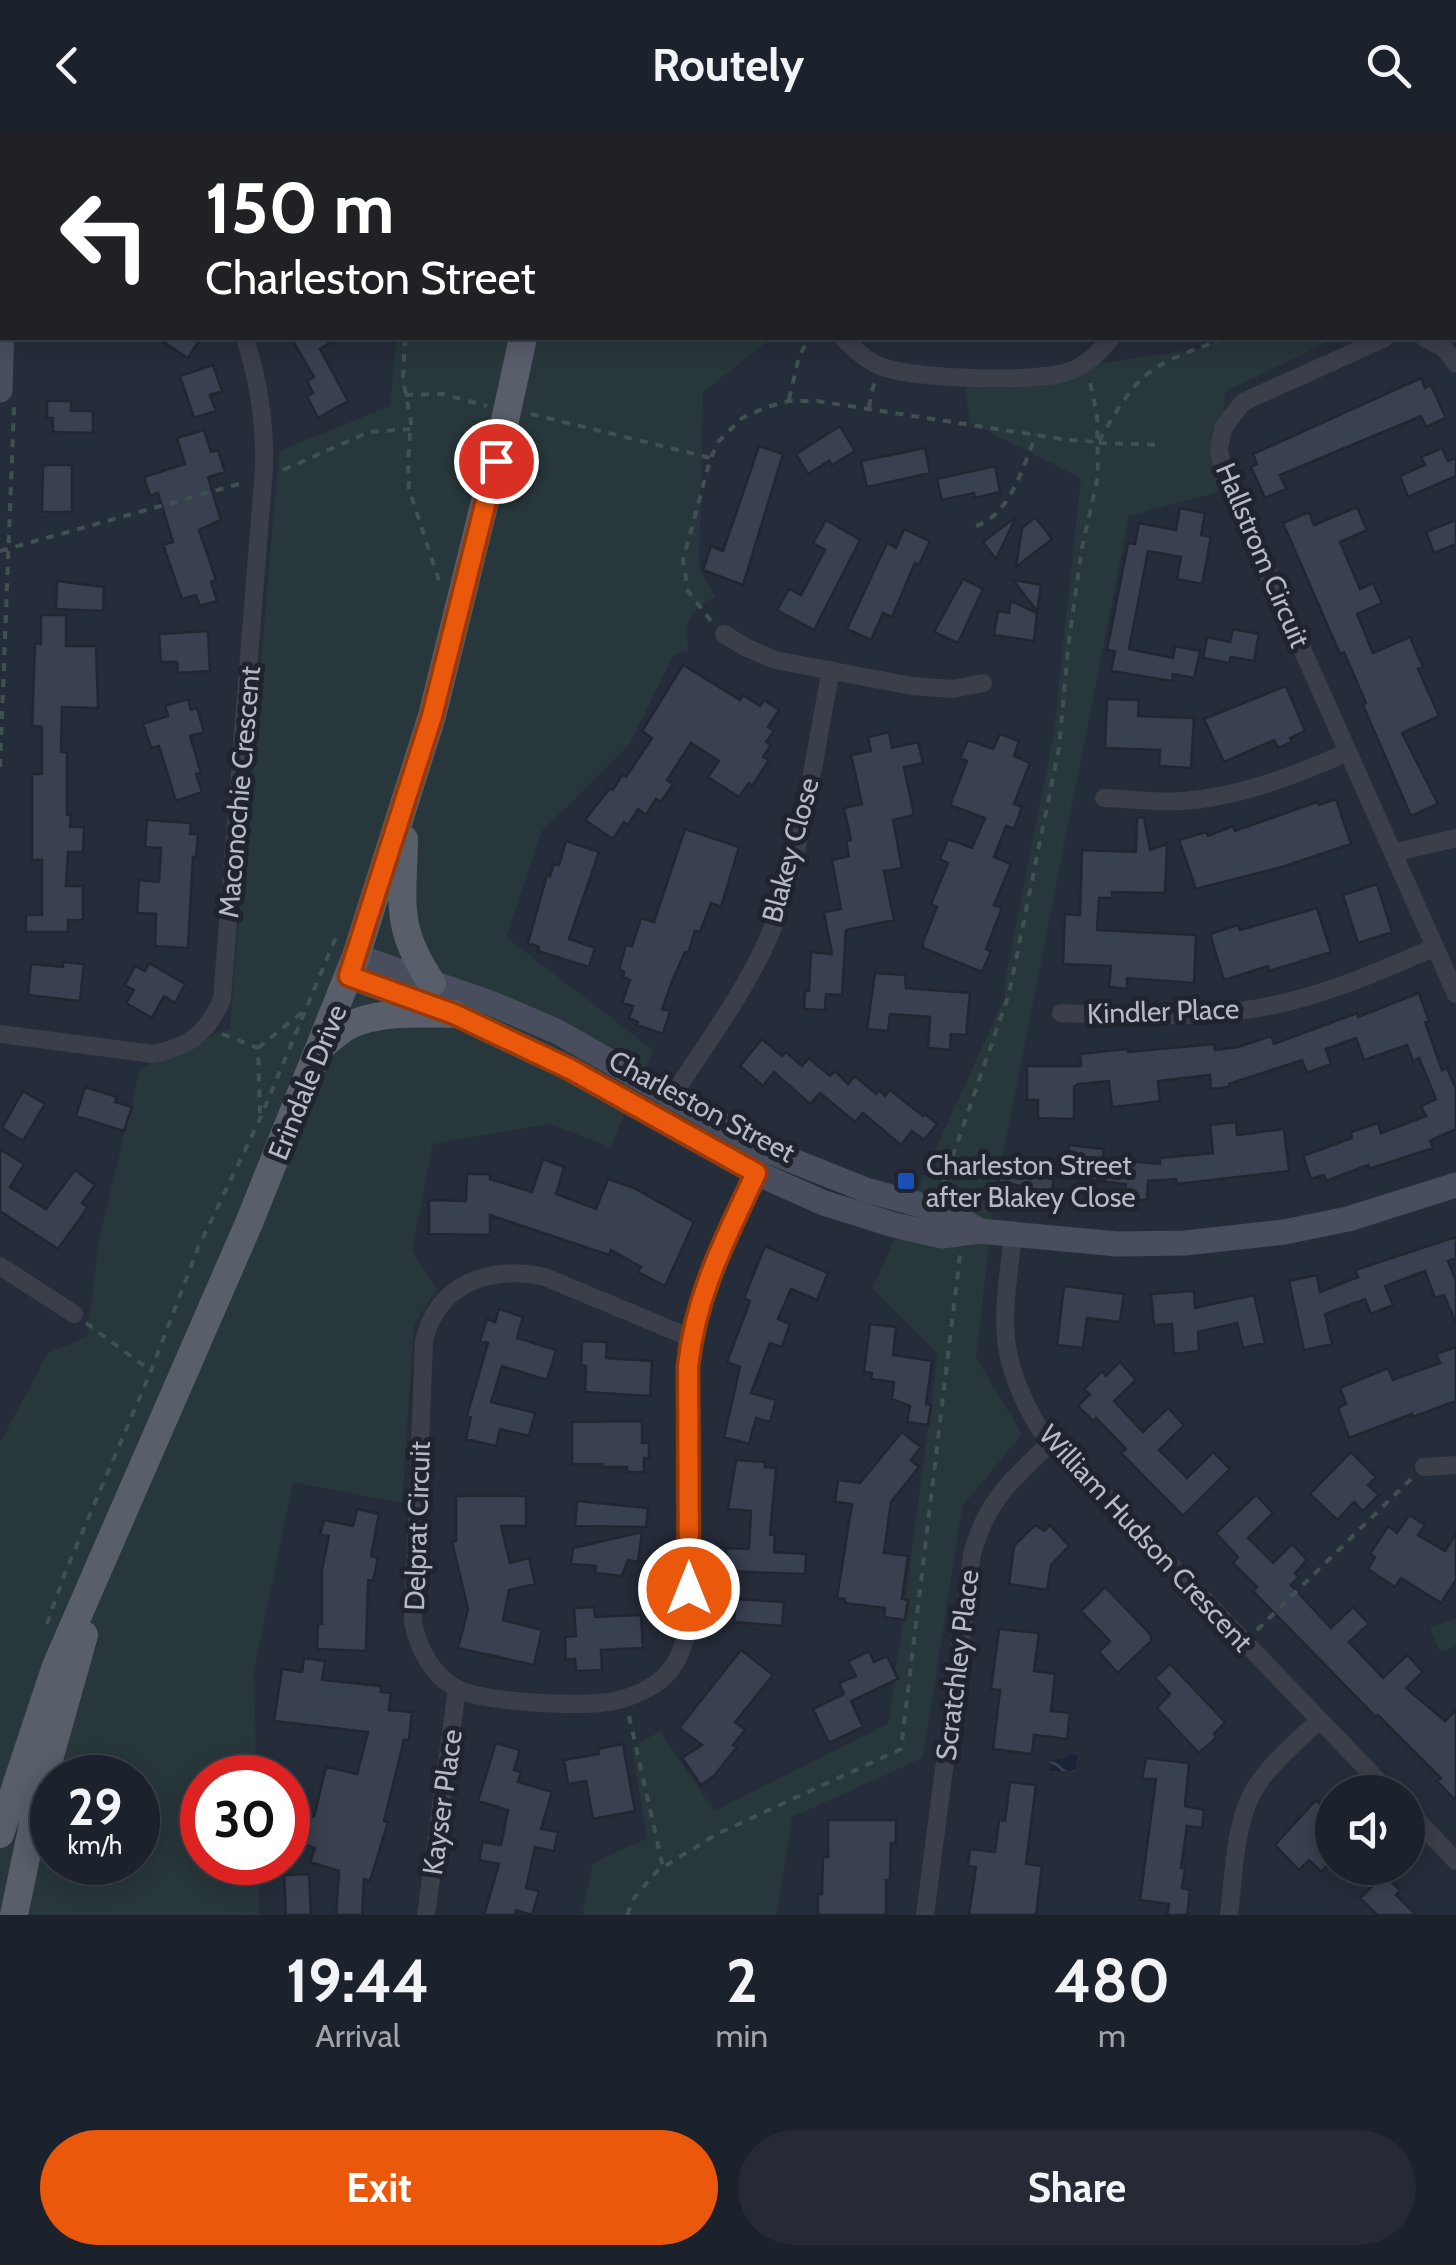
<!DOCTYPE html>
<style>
body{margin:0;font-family:Cabin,sans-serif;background:#252a34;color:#f1f3f6;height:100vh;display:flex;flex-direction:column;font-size:38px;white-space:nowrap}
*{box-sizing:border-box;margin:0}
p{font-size:32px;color:#a0a4a9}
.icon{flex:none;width:55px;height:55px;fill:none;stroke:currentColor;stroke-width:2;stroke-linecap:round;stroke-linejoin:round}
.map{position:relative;height:1785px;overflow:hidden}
.drawer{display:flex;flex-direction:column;background:#1c222c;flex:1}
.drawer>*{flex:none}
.hud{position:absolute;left:0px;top:0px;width:1458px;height:210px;box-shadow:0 5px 25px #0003,0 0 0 2px #3a3f48;background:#202124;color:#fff;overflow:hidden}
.fabs{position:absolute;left:1315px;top:1645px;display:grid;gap:20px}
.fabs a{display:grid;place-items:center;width:110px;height:110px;border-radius:50%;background:#1c222c;box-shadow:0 5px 25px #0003,0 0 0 2px #3a3f48;font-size:50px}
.speed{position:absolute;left:30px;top:1625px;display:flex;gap:20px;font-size:50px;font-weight:700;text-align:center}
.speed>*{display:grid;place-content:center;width:130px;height:130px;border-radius:50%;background:#1c222c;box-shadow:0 5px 25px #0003,0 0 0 2px #3a3f48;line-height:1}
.speed small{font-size:25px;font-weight:400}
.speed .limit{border:15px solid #d22;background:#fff;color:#111}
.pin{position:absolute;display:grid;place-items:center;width:85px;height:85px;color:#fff;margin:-42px;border:5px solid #fff;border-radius:50%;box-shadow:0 2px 10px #0007}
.me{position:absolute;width:110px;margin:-55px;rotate:0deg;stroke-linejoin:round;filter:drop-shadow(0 0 8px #0008)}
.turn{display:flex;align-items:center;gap:35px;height:210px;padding:0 40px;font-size:45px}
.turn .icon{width:130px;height:130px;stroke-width:2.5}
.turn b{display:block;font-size:70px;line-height:85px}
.eta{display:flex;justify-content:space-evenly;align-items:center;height:170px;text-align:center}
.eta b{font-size:60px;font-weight:700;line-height:70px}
.primary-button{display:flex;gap:20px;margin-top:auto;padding:20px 40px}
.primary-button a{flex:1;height:115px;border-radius:60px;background:#ea580c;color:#fff;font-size:40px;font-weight:700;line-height:115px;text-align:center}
.primary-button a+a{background:#252a34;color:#f1f3f6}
header{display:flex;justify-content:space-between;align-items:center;height:130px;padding:0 40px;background:#1c222c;font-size:45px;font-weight:700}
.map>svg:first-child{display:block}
</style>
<header><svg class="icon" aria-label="back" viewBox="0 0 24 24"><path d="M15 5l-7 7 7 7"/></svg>Routely<svg class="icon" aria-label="search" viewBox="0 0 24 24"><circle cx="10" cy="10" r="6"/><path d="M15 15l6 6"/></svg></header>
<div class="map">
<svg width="1456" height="1785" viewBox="0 0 1456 1785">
<defs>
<pattern id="water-waves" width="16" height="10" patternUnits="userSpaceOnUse" patternTransform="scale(2.5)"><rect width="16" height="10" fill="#1b2336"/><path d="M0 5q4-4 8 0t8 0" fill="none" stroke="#3a4152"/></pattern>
</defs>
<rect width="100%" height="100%" fill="#262d3a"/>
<path fill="#28373b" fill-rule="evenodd" d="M418 0H793L417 2Z
M397 208H772L703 262 699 439 716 467C692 476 681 495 689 519L673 526 629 615 541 702 506 807 653 920 610 1017 550 994 433 1014 412 1121 437 1160 414 1194 402 1373 293 1352 254 1540 256 1647 202 1648V1732L258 1733 259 1785H0V1313L48 1223 87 1207 99 1110 140 939 230 898 279 321 390 276ZM52 1648H138V1732H52Z
M1226 208H1335L1225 262 1221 361 1129 386 994 1070 976 1228 1022 1304 962 1377 923 1628 792 1687 777 1785H582L593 1733 647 1708 632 1618 660 1601 714 1681 889 1593 938 1223 872 1159 1005 867V851L1054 602 1081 348 970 292 964 253 1198 219Z
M1456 1488V1516L1440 1522 1430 1498Z"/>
<path fill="url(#water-waves)" d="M1071 1623 1078 1626 1075 1641H1049L1051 1630 1063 1629Z"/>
<path fill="#394050" stroke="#212631" stroke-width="2.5" d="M157 208H201L188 228Z
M291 208H338L320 219 348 271 318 288 307 266 313 263 307 251 314 247Z
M213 235 222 261 210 265 216 281 194 288 180 246Z
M1421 248 1425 258 1431 255 1446 288 1426 297 1421 286 1280 345 1286 359 1265 368 1251 337 1257 334 1253 324Z
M47 271H71V281H93V303L53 302V288H47Z
M840 296 855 321 832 335 829 331 808 344 796 324Z
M204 300 211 322 218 320 225 342 208 347 221 390 199 400 216 450 211 452 217 471 200 476 196 465 182 469 163 415 173 412 158 363 150 366 144 347 185 334 177 308Z
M759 316 783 324 743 455 703 440 711 416 723 421Z
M925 318 930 343 867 357 861 331Z
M1442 318 1448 331 1456 328V346L1408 367 1400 346 1425 335 1421 327Z
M43 335H72V382H42Z
M995 336 1000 362 975 368 974 363 942 370 937 349Z
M1357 377 1367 400 1340 412 1360 459 1373 453 1382 473 1357 484 1373 523 1410 507 1423 537 1418 539 1439 586 1402 603 1438 674 1411 686 1363 575 1366 573 1344 522 1340 524 1283 393 1309 382 1314 395Z
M1180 378 1205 383 1201 405 1211 407 1202 454 1177 449 1181 427 1148 421 1129 519 1173 528 1175 516 1200 521 1194 548 1173 544 1172 551 1111 541 1115 521 1107 520 1128 413 1135 414 1139 393 1176 400Z
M1016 387 996 429 983 412Z
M1035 387 1052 409 1016 437 1022 398Z
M826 390 860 410 814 500 777 480 789 459 801 465 825 420 813 413Z
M1456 390V414L1434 423 1426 402Z
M904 399 930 411 919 435 915 433 892 487 883 483 871 510 847 499 887 413 896 418Z
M963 449 983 459 958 513 934 502Z
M1013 450 1041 455 1037 481Z
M57 451 104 457 103 481 56 479Z
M1011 471 1037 483 1034 511 994 505 998 481 1009 483Z
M41 485H66V516H96L98 578 62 577 61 622H67V685H71L70 697H84L83 722H68L66 756H83V790H68V802H26V785H42V730H32V644H42V597L32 596 35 513 41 514Z
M1233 499 1259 504 1254 531 1231 527 1229 533 1203 528 1207 507 1230 512Z
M208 501 210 541 178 543 177 532H161L159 504Z
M683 535 740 570 743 565 760 576 764 570 779 580 768 597 774 601 766 612 771 615 763 627 769 630 752 656 749 653 739 667 708 647 719 631 691 613 667 650 673 654 661 672 656 669 646 685 638 679 628 695 624 692 613 709 585 690 610 658 613 660 622 645 626 647 652 608 642 601Z
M1286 556 1305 601 1290 608 1292 612 1278 618 1274 610 1224 632 1204 589Z
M188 569 191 580 197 578 204 602 190 606 201 643 196 644 202 662 176 671 159 616 151 618 143 594 168 586 165 576Z
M1107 569 1139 570 1138 586 1194 588 1191 638 1159 636 1160 620 1105 618Z
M889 602 892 618 918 612 923 633 904 637 914 685 893 690 902 738 884 741 894 790 846 800 842 865 826 864 825 880 804 879 805 861H809L811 822 832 824 824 782 841 779 832 730 849 726 846 711 851 710 844 678 862 674 851 625 871 621 868 607Z
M1000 604 1019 611 1014 626 1030 633 1014 674 1022 677 1014 699 1006 696 994 727 1011 734 994 775 1002 778 986 819 991 821 982 842 923 818V812L937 777 931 774 948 733 940 729 948 709 972 718 985 688 950 675 967 631 960 628 968 610 993 619Z
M1336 669 1351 714 1282 737 1196 759 1179 710 1206 702 1208 706 1233 696 1235 701 1317 672 1319 675Z
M1144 687 1150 720 1167 714 1165 763 1112 762V768H1099L1097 800 1196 805 1194 853 1127 848V859L1109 857 1111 836 1063 834 1065 784 1080 785 1082 720 1136 722 1137 688Z
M147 690 191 693 190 704H198L196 727H193L188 818 155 816 156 784 137 783 139 750 159 752 161 718 145 717Z
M685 699 739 717 721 777 711 773 700 802 695 801 688 823 685 822 673 849 662 879 670 881 663 904 637 895 638 892 629 888 633 876 622 873 630 850 623 847 624 842 619 839 626 815 632 816 641 788 654 792Z
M566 711 599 722 569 809 595 818 589 837 538 821 539 817 528 813 547 745 550 746 554 734 559 735Z
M1377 754 1392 802 1358 813 1343 765Z
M1317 778 1331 822 1269 841 1268 836 1224 850 1210 804 1238 795 1240 800Z
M63 832 84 834 80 871 28 865 31 834 63 837Z
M149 833 185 854 175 873 164 866 152 888 126 873 134 860 125 855 135 836 145 841Z
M875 843 905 845 906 858 970 863 966 905 951 904 950 920 928 918 930 887 890 884 888 901 867 899Z
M1419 863 1429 891 1425 892 1442 940 1447 938 1456 959V999L1430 1011 1433 1018 1369 1039 1368 1035 1326 1051 1324 1045 1311 1049 1303 1026 1352 1008 1351 1002 1378 993 1381 1003 1426 986 1421 976 1436 969 1419 928 1413 931 1407 915 1364 930 1356 908 1326 919 1331 934 1307 943 1302 930 1229 954V957L1211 959 1210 945 1158 951 1160 971 1132 975 1112 977 1109 951 1078 954 1074 957V989L1038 988V970H1027V936H1081L1080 924 1127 919 1128 922 1214 914 1215 920 1238 917 1271 906 1274 914 1357 883 1358 887Z
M762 909 782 926 786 922 802 936 809 928 830 946 835 941 848 954 855 946 876 964 879 960 885 966 890 960 923 986 925 984 937 994 924 1010 912 1001 901 1015 863 983 855 992 820 963 810 974 774 942 763 956 740 936Z
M85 957 117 967 115 972 132 977 124 1001 76 986Z
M23 961 45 974 23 1011 2 998Z
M1236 992 1237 1005 1284 999 1289 1041 1177 1054 1176 1049 1148 1051 1147 1070H1124L1126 1054 1065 1047 1069 1015 1104 1019 1103 1029 1160 1034V1028L1213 1023 1210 995Z
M0 1019 24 1034 10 1057 46 1079 75 1040 95 1055 82 1073 88 1077 58 1119 0 1081Z
M1001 1028 1055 1035 1052 1064 1025 1061V1057L998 1051Z
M543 1029 564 1037 556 1064 596 1079 608 1049 634 1058 694 1092 665 1156 638 1142 641 1137 611 1120 609 1125 490 1085V1105L429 1104V1070L466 1071 467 1044H490V1049L532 1062Z
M1456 1107V1128L1448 1131 1456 1151V1193L1444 1165 1435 1168 1425 1141 1385 1156 1393 1175 1371 1184 1365 1169 1325 1184 1332 1214 1304 1220 1289 1151 1317 1145 1320 1162 1358 1147 1355 1140Z
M765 1116 828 1143 817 1170 791 1159 778 1189 790 1194 782 1217 770 1213 751 1263 776 1270 770 1292 756 1288 749 1314 724 1307 740 1237 727 1232 750 1171 744 1168Z
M1064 1156 1124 1164 1120 1192 1087 1188 1083 1218 1057 1215Z
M1194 1161 1195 1178 1254 1165 1265 1213 1243 1218 1237 1193 1198 1202 1199 1221 1174 1224 1172 1194 1154 1195 1151 1164Z
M499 1179 523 1187 517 1208 556 1220 547 1250 502 1236 491 1272 535 1283 529 1306 500 1299 496 1316 466 1309 471 1287 467 1286 488 1213 480 1211 487 1189 495 1192Z
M870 1194 896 1197 893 1225 932 1231 926 1274 931 1275 928 1295 907 1292 910 1276 892 1269 894 1252 871 1249 872 1243 864 1242Z
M582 1211 607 1212 606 1228 652 1231 650 1266 585 1262 586 1236 581 1235Z
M1456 1217V1271L1413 1287 1412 1284 1349 1308 1338 1278 1346 1274 1340 1258 1388 1238 1393 1250 1440 1233 1436 1224Z
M1120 1232 1136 1250 1114 1271 1143 1302 1168 1278 1184 1295 1159 1320 1187 1348 1213 1322 1230 1339 1183 1386 1121 1323 1126 1319 1096 1288 1093 1291 1078 1276 1090 1264 1084 1259 1102 1241 1106 1246Z
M642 1291V1313H649V1328H644V1342H627V1337H602V1334H572V1292Z
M902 1302 921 1317 911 1330 919 1337 891 1372 884 1423 908 1426 902 1469 908 1470 905 1490 884 1487 885 1478 845 1473V1469L837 1468 852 1374 835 1372 838 1350 860 1353Z
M1351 1322 1376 1347 1368 1355 1379 1365 1363 1381 1354 1372 1337 1390 1310 1364Z
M736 1330 765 1332V1337L776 1338 770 1405H775L774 1422 806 1424 805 1444 725 1441 726 1418 749 1419 751 1381 728 1379Z
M1256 1365 1273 1383 1248 1408 1273 1433 1292 1414 1307 1430 1295 1443 1299 1447 1291 1455 1331 1498 1353 1477 1369 1494 1349 1512 1383 1548 1407 1525 1423 1542 1406 1558 1445 1591 1456 1580V1671L1437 1651 1441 1648 1378 1585 1376 1587 1253 1461 1257 1457 1233 1433 1238 1427 1216 1403Z
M456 1366H526V1396H501L510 1433 529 1428 535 1454 509 1460 503 1490 542 1500 534 1535 458 1518 468 1479 452 1412 456 1411Z
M577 1371 648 1378 646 1397 575 1396Z
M357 1379 379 1384 371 1426 378 1428 373 1451 368 1450 366 1521 317 1519 318 1494H322V1440L329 1406 320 1405 324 1390 353 1396Z
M1409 1385 1425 1395 1418 1405 1445 1421 1456 1404V1450L1441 1473 1401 1448 1395 1457 1368 1439 1375 1427 1370 1424 1388 1396 1397 1403Z
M1035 1395 1044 1401 1050 1395 1069 1416 1051 1435 1047 1460 1009 1454 1014 1416Z
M642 1402 638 1432 628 1430 622 1446 595 1443 596 1436 571 1434 573 1418Z
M1105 1457 1151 1505V1511L1118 1543 1099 1522 1110 1511 1081 1481Z
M736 1469 784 1472 782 1496 734 1492Z
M594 1477 595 1487 641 1485 643 1518 601 1520 602 1540 576 1541 575 1529 566 1530 565 1507 576 1506 574 1478Z
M999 1499 1039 1503 1034 1541 1055 1544 1051 1581 1070 1583 1067 1609 1034 1605 1032 1624 993 1619 1000 1560 991 1559Z
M741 1520 773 1545 735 1592 745 1600 733 1615 737 1617 714 1646 701 1655 682 1628 702 1615 679 1598Z
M869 1521 874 1532 887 1526 898 1549 851 1571 863 1597 829 1613 813 1579 844 1564 839 1553 856 1546 848 1531Z
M304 1528 325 1531 322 1550 381 1556V1562L391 1563 389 1580 412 1582 409 1610H404L384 1691 388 1692 370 1751 364 1749 362 1785H336L339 1741 310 1732 315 1718 295 1711 304 1684 314 1687 326 1637 357 1644 368 1602 274 1591 282 1539 302 1542Z
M1170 1534 1225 1592 1214 1604 1216 1608 1199 1623 1157 1578 1170 1564 1155 1548Z
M496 1613 520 1620 514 1640 521 1642 518 1652 552 1662 541 1699 558 1702 554 1721 535 1717 526 1758 539 1761 532 1785 516 1780 515 1785H484L499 1734 479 1730 483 1712 501 1715 508 1680 478 1671Z
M623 1614 635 1681 593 1689 586 1651 568 1654 564 1630 599 1624 598 1619Z
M1146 1628 1189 1633 1185 1676 1204 1680 1202 1698 1187 1696 1181 1738H1185L1182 1758 1190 1760 1187 1785H1167L1169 1774 1140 1770 1156 1649H1142Z
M1010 1652 1036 1655 1026 1734 1042 1736 1036 1785H969L976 1737 968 1736 970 1719 995 1722 999 1690 1005 1691Z
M1316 1670 1332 1687V1730L1321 1742 1309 1730 1299 1740 1275 1715Z
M828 1690H896V1713H891L890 1750H886V1785H818V1764H822L823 1727H828Z
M309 1744 311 1785H286L284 1745Z
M1384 1745 1400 1760 1396 1765 1416 1785H1377L1360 1768Z"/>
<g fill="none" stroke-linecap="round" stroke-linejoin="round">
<path stroke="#415053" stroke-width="4" stroke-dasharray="8 8" stroke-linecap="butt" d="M421 2V0
M1455 113H1456
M405 208 403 249 411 292 408 331 409 359 440 454
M405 265 442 264 487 276
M789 269 799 227 809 208
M869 277 874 253
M531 284 711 328
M1099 311C1112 289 1126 262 1146 245 1168 227 1200 218 1226 208
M1099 313 1162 315
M283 340 369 302 410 299
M976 396C1010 385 1023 337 1036 305
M0 421 246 352
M711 491 688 461 683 430 710 330 718 312 742 288 767 277 789 271H817L1068 310 1099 312
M0 637 14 277
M222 904 258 918 260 985
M258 918 305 880
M942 1057 1009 864 1059 618 1069 510 1082 418 1098 346 1097 285 1090 252
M86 1193 151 1241
M47 1494 65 1443 151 1241 198 1118 260 989 336 807
M1257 1500 1411 1349
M629 1586 663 1737
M627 1785 634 1768 657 1741 717 1704 901 1619 960 1125"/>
<path stroke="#3a3f4a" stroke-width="18" d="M824 0V2
M1112 0V2
M843 208C855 220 869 233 886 238 919 249 1039 253 1070 241 1087 235 1100 222 1111 208
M1385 208 1243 272 1223 298 1219 320 1224 344 1456 864
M1424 208 1444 218 1456 234
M724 504 745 517 775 530 912 556 953 559 983 553
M1104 668C1130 669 1157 673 1183 671 1240 667 1296 645 1348 622
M1393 723 1456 708
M1061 883C1120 885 1179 888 1238 881 1307 873 1372 845 1435 817
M0 904 153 924C189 917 208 903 222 869L264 338C265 293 259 251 245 208
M668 973C707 911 755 851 779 781 805 703 815 620 831 540
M1013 1107C1003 1188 995 1224 1039 1298L1389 1662
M0 1136 74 1184
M691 1208 545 1147C491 1135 437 1153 424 1211L413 1491C417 1517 433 1547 458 1559 486 1573 588 1578 619 1570 636 1565 654 1558 666 1545 679 1531 684 1514 689 1496V1236C696 1162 729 1100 760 1034
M1424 1337 1456 1335
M1408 1681 1456 1731
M426 1785 457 1559
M925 1785 972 1424C987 1369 1011 1351 1051 1312
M1229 1785C1234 1745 1234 1695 1254 1660 1270 1633 1297 1612 1319 1590"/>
<path stroke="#484e5d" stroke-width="25" d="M10 2V0
M0 260 2 195
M356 826 493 874 558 902 766 1020 866 1060 953 1084 979 1101
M349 847 454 884 570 939 756 1043 824 1073 894 1095 942 1106 979 1101 1117 1114 1185 1113 1284 1102 1348 1089 1456 1055"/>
<path stroke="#585e6a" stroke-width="28" d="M562 2V0
M404 709C403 773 394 797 432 853
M322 916C330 909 339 901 348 896 378 881 421 883 454 884
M0 1704 56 1536 249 1093 356 826 432 586 504 295 523 208
M14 1785 39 1665 84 1505"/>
</g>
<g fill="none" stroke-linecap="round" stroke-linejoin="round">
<g stroke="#983908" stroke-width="25">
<path id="route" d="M496 331 432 586 349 846 454 884 570 939 756 1043C726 1108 696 1163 688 1236L689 1459"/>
</g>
<use href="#route" stroke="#ea580c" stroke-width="18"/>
</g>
<rect fill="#1a4fb4" stroke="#1f242f" stroke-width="4" x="896" y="1041" width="20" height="20" rx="5"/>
<g text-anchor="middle" stroke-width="10" stroke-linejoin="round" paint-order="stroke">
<g font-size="28" fill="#b5bac6" stroke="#1f242f">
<text transform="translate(1263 425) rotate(67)" y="10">Hallstrom Circuit</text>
<text transform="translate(239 662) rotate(-85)" y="10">Maconochie Crescent</text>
<text transform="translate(790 720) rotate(-75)" y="10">Blakey Close</text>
<text transform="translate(1163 881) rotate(-2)" y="10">Kindler Place</text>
<text transform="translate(307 952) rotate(-68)" y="10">Erindale Drive</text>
<text transform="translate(702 976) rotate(28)" y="10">Charleston Street</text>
<text transform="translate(417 1396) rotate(-88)" y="10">Delprat Circuit</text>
<text transform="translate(1146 1408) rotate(47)" y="10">William Hudson Crescent</text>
<text transform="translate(957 1535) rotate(-83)" y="10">Scratchley Place</text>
<text transform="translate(442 1672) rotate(-82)" y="10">Kayser Place</text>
</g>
<g font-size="28" fill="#b5bac6" stroke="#1f242f" text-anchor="start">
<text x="926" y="1045">Charleston Street<tspan x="926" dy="32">after Blakey Close</tspan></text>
</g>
</g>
</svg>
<div class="fabs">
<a><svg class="icon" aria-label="sound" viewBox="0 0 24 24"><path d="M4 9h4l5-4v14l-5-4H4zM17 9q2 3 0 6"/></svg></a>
</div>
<div class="speed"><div>29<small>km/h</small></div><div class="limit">30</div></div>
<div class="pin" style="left:496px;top:331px;background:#d93025"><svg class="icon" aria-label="arrive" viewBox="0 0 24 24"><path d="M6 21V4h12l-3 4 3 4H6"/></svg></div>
<svg class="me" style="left:689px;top:1459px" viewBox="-20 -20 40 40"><circle r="17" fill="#ea580c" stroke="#fff" stroke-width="3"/><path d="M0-11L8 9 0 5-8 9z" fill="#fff"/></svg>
<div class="hud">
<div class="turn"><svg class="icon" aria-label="left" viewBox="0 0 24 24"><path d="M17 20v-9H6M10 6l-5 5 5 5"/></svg><div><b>150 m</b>Charleston Street</div></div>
</div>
</div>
<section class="drawer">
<div class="eta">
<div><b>19:44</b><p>Arrival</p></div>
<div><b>2</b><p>min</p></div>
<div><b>480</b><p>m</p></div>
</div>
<div class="primary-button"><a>Exit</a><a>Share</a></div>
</section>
